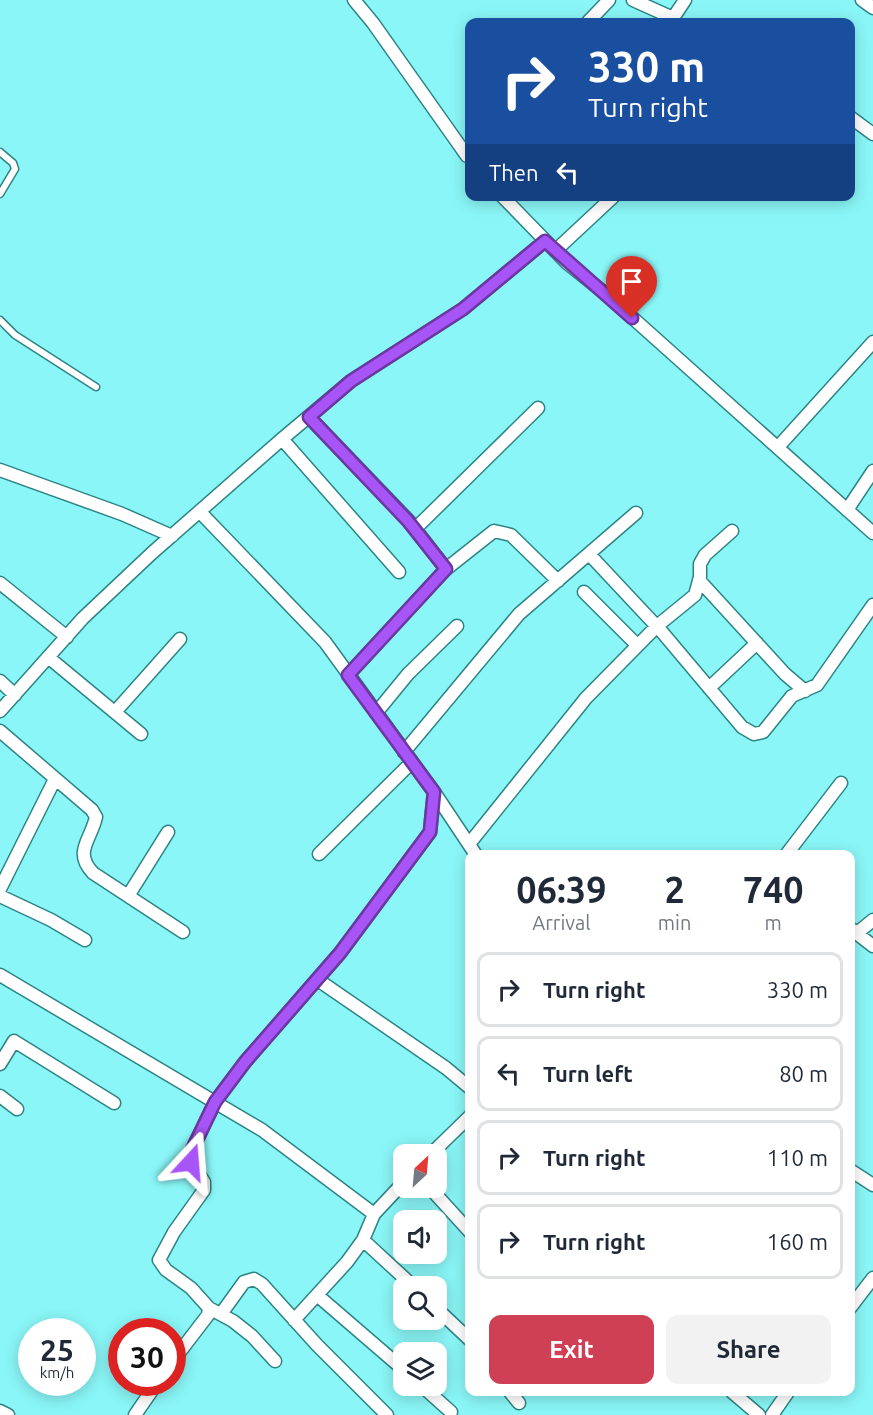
<!DOCTYPE html>
<style>
body{margin:0;font-family:Ubuntu,sans-serif;background:#f2f2f3;color:#1f2937;height:100vh;display:flex;flex-direction:column;font-size:22px;white-space:nowrap}
*{box-sizing:border-box;margin:0}
p{font-size:20px;color:#747a83}
.icon{flex:none;width:33px;height:33px;fill:none;stroke:currentColor;stroke-width:2;stroke-linecap:round;stroke-linejoin:round}
.map{position:relative;flex:1;overflow:hidden}
.drawer{position:absolute;left:465px;top:850px;width:390px;height:546px;display:flex;flex-direction:column;background:#fff;border-radius:12px;box-shadow:0 3px 15px #0003}
.drawer>*{flex:none}
.hud{position:absolute;left:465px;top:18px;width:390px;height:183px;border-radius:12px;box-shadow:0 3px 15px #0003;background:#1a4fa0;color:#fff;overflow:hidden}
.needle{width:39px;rotate:26deg}
.buttons{position:absolute;left:393px;top:1144px;display:grid;gap:12px}
.buttons a{display:grid;place-items:center;width:54px;height:54px;border-radius:12px;background:#fff;box-shadow:0 3px 15px #0003;font-size:30px}
.speed{position:absolute;left:18px;top:1318px;display:flex;gap:12px;font-size:30px;font-weight:700;text-align:center}
.speed>*{display:grid;place-content:center;width:78px;height:78px;border-radius:50%;background:#fff;box-shadow:0 3px 15px #0003;line-height:1}
.speed small{font-size:15px;font-weight:400}
.speed .limit{border:9px solid #d22;background:#fff;color:#111}
.pin{position:absolute;display:grid;place-items:center;width:51px;height:51px;color:#fff;margin:-62px -26px;border-radius:50% 50% 50% 0;rotate:-45deg;box-shadow:0 0 6px #0007}
.pin .icon{rotate:45deg}
.me{position:absolute;width:66px;margin:-33px;rotate:19deg;stroke-linejoin:round;filter:drop-shadow(0 0 4px #0008)}
.turn{display:flex;align-items:center;gap:21px;height:126px;padding:0 24px;font-size:27px}
.turn .icon{width:78px;height:78px;stroke-width:2.5}
.turn b{display:block;font-size:42px;line-height:51px}
.then{display:flex;align-items:center;height:57px;padding:0 24px;background:#0003;gap:12px;font-size:22px}
.eta{display:flex;justify-content:space-evenly;align-items:center;height:102px;text-align:center}
.eta b{font-size:36px;font-weight:700;line-height:42px}
.action{display:flex;gap:12px;margin-top:auto;padding:12px 24px}
.action a{flex:1;height:69px;border-radius:12px;background:#d04055;color:#fff;font-size:24px;font-weight:700;line-height:69px;text-align:center}
.action a+a{background:#f2f2f3;color:#1f2937}
ul{padding:0;list-style:none}
li{display:flex;align-items:center;gap:18px;height:75px;margin:0 12px 9px;padding:0 12px;border:3px solid #e0e1e3;border-radius:12px}
li div{flex:1}
li b{display:block;font-size:22px}
li em{font-style:normal}
.map>svg:first-child{display:block}
</style>
<div class="map">
<svg width="873" height="1415" viewBox="0 0 873 1415">
<rect width="100%" height="100%" fill="#8af6f7"/>
<g fill="none" stroke-linecap="round" stroke-linejoin="round">
<g stroke="#2e8485" stroke-width="9">
<path id="service" d="M0 152 13 163 15 169 0 194
M0 320 15 335 96 387"/>
</g>
<g stroke="#2e8485" stroke-width="15">
<path id="minor" d="M354 0 373 23 467 156
M633 0 673 18 685 0
M862 0 873 8
M588 22 609 0
M850 117 873 134
M502 196 567 263 607 295 873 533
M555 251 614 196
M309 417 409 521 446 569
M282 439 399 572
M778 447 873 342
M0 470 122 514 172 536
M847 510 873 471
M200 512 325 642 434 792 430 832 340 953 245 1062 215 1102 192 1150 191 1162 204 1182V1190L174 1232 159 1260 166 1270 191 1288 209 1308 233 1321 252 1336 275 1361
M415 529 538 408
M589 554 662 632 742 727 754 734 763 732 792 696 817 685 873 605
M699 580 785 674 805 691
M0 583 67 637
M584 592 637 645
M48 657 141 734
M348 675 446 569 494 531 511 535 558 581
M0 681 15 695
M709 688 757 643
M0 711 83 618 152 553 282 439 351 381 463 309 545 241
M115 712 180 639
M376 713 408 674 457 626
M0 731 92 810 96 817C91 840 73 852 93 873L183 932
M404 752 519 614 636 513
M434 792 476 855
M469 844 586 698 657 626 695 595 700 577V564L705 555 732 531
M319 854 412 762
M786 855 841 783
M0 889 55 779
M0 896 51 920 85 940
M128 896 168 832
M850 928 873 946
M857 933 873 920
M0 975 262 1130 374 1214
M318 980 446 1068 470 1088
M0 1064 14 1041 114 1103
M0 1096 17 1109
M430 1155 470 1116
M850 1170 873 1185
M430 1188 470 1232
M363 1240 414 1287
M317 1295 404 1370
M436 1308 470 1340
M850 1308 873 1278
M221 1314 244 1282 254 1279 262 1284 317 1345 387 1415
M294 1320 347 1262 363 1240 374 1214 404 1182
M172 1362 208 1315 209 1308
M422 1386 451 1412
M510 1392 519 1403
M732 1392 759 1415
M0 1411 8 1415
M135 1415 157 1383
M772 1415 788 1392"/>
</g>
<use href="#service" stroke="#fff" stroke-width="6"/>
<use href="#minor" stroke="#fff" stroke-width="12"/>
</g>
<g fill="none" stroke-linecap="round" stroke-linejoin="round">
<g stroke="#6d37a1" stroke-width="15">
<path id="route" d="M191 1162 192 1150 215 1102 245 1062 340 953 430 832 434 792 348 675 446 569 408 521 309 417 351 381 463 309 545 241 632 318"/>
</g>
<use href="#route" stroke="#a855f7" stroke-width="10"/>
</g>
</svg>
<div class="buttons">
<a><svg class="needle" viewBox="-14 -14 28 28"><path d="M0-13l5 13h-10z" fill="#e53935"/><path d="M0 13l5-13h-10z" fill="#747a83"/></svg></a>
<a><svg class="icon" aria-label="sound" viewBox="0 0 24 24"><path d="M4 9h4l5-4v14l-5-4H4zM17 9q2 3 0 6"/></svg></a>
<a><svg class="icon" aria-label="search" viewBox="0 0 24 24"><circle cx="10" cy="10" r="6"/><path d="M15 15l6 6"/></svg></a>
<a><svg class="icon" aria-label="layers" viewBox="0 0 24 24"><path d="M12 4l9 5-9 5-9-5zM3 14l9 5 9-5"/></svg></a>
</div>
<div class="speed"><div>25<small>km/h</small></div><div class="limit">30</div></div>
<div class="pin" style="left:632px;top:318px;background:#d93025"><svg class="icon" aria-label="arrive" viewBox="0 0 24 24"><path d="M6 21V4h12l-3 4 3 4H6"/></svg></div>
<svg class="me" style="left:191px;top:1162px" viewBox="-20 -20 40 40"><path d="M0-17L14 15 0 8-14 15z" fill="#a855f7" stroke="#fff" stroke-width="4"/></svg>
<div class="hud">
<div class="turn"><svg class="icon" aria-label="right" viewBox="0 0 24 24"><path d="M7 20v-9h11M14 6l5 5-5 5"/></svg><div><b>330 m</b>Turn right</div></div>
<div class="then">Then<svg class="icon" aria-label="left" viewBox="0 0 24 24"><path d="M17 20v-9H6M10 6l-5 5 5 5"/></svg></div>
</div>
<section class="drawer">
<div class="eta">
<div><b>06:39</b><p>Arrival</p></div>
<div><b>2</b><p>min</p></div>
<div><b>740</b><p>m</p></div>
</div>
<ul>
<li><svg class="icon" aria-label="right" viewBox="0 0 24 24"><path d="M7 20v-9h11M14 6l5 5-5 5"/></svg><div><b>Turn right</b></div><em>330 m</em></li>
<li><svg class="icon" aria-label="left" viewBox="0 0 24 24"><path d="M17 20v-9H6M10 6l-5 5 5 5"/></svg><div><b>Turn left</b></div><em>80 m</em></li>
<li><svg class="icon" aria-label="right" viewBox="0 0 24 24"><path d="M7 20v-9h11M14 6l5 5-5 5"/></svg><div><b>Turn right</b></div><em>110 m</em></li>
<li><svg class="icon" aria-label="right" viewBox="0 0 24 24"><path d="M7 20v-9h11M14 6l5 5-5 5"/></svg><div><b>Turn right</b></div><em>160 m</em></li>
</ul>
<div class="action"><a>Exit</a><a>Share</a></div>
</section>
</div>
